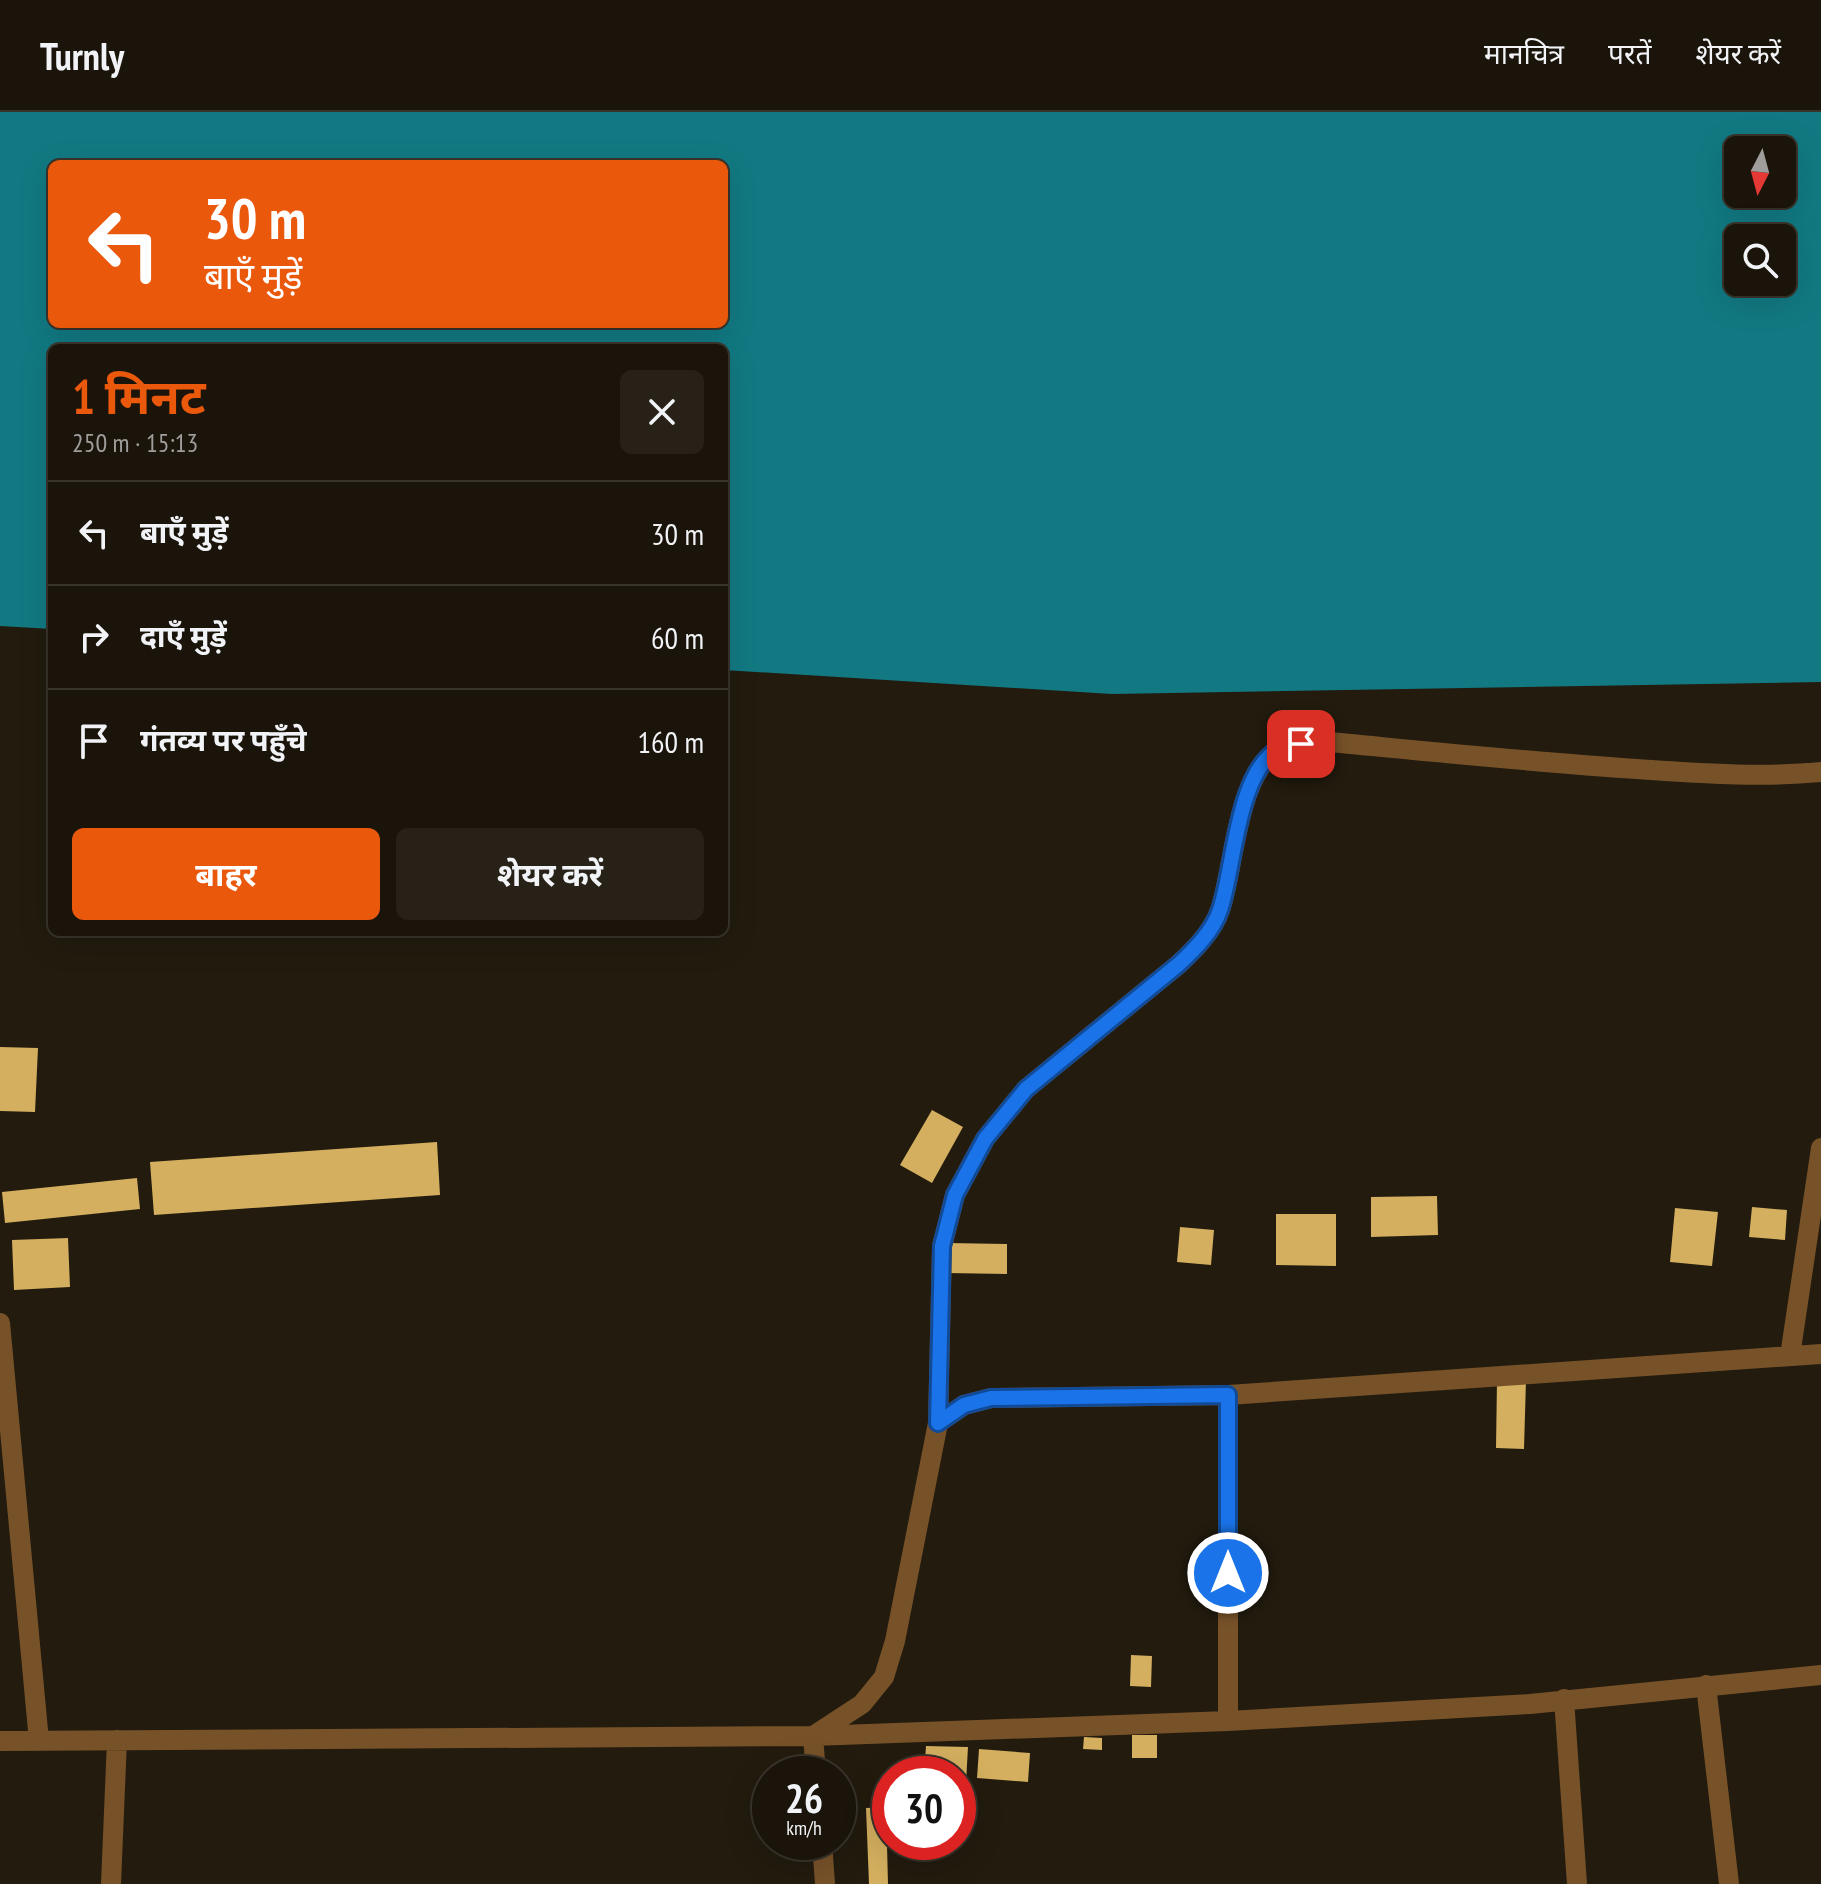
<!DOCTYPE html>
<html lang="hi">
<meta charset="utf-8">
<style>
body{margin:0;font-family:"PT Sans Narrow","Noto Sans Devanagari",sans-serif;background:#272118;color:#f1f3f6;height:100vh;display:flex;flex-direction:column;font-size:30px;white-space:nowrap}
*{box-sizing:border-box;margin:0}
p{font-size:26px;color:#9f9e9c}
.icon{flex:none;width:44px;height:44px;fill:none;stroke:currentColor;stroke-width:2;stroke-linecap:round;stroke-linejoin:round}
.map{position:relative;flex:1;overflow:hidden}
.details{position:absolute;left:48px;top:232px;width:680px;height:592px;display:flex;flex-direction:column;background:#1a140a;border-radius:12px;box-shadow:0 8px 32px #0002,0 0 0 2px #38332b}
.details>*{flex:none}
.hud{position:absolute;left:48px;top:48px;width:680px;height:168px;border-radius:12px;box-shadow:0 8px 32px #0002,0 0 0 2px #38332b;background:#ea580c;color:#fff;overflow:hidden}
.needle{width:52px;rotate:186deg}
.tools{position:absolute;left:1724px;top:24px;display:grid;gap:16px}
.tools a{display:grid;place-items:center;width:72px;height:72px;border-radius:12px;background:#1a140a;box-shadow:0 8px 32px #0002,0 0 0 2px #38332b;font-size:40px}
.speed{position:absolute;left:752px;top:1644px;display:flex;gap:16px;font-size:40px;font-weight:700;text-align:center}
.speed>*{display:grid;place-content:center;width:104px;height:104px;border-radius:50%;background:#1a140a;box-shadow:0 8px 32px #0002,0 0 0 2px #38332b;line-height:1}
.speed small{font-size:20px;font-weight:400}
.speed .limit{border:12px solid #d22;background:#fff;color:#111}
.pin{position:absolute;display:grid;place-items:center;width:68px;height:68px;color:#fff;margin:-34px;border-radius:16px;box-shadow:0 4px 12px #0006}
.me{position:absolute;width:88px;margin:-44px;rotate:0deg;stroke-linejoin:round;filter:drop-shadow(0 0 6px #0008)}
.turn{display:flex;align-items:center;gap:28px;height:168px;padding:0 24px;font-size:36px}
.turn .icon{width:104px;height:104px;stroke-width:2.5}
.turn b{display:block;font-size:56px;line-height:68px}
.round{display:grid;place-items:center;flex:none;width:84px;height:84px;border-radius:12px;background:#272118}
.overview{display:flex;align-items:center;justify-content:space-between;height:136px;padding:0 24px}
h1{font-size:48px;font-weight:700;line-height:60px;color:#ea580c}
.action{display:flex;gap:16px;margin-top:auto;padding:16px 24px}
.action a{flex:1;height:92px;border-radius:12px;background:#ea580c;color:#fff;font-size:32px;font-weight:700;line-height:92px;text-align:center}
.action a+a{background:#272118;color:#f1f3f6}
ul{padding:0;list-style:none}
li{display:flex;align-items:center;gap:24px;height:104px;padding:0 24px;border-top:2px solid #38332b}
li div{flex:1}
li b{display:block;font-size:30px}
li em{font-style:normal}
header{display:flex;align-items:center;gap:48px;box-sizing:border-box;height:112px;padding:0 40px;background:#1a140a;border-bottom:2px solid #38332b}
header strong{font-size:38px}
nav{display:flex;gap:44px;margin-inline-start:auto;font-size:28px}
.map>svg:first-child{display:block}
</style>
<header>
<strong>Turnly</strong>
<nav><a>मानचित्र</a><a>परतें</a><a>शेयर करें</a></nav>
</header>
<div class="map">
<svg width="1821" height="1772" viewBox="0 0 1821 1772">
<rect width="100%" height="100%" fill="#221b0e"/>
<path fill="#127982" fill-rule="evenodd" d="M0 0H1821V570L1112 582 724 558V236H52V517L0 514ZM1738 38H1782V82H1738ZM52 52H724V212H52ZM1738 126H1782V170H1738Z"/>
<path fill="#d3af5f" d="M0 935 38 936 35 1000 0 999Z
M932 998 963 1015 932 1071 900 1053Z
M437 1030 440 1083 154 1103 150 1050Z
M137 1066 140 1097 5 1111 2 1080Z
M1437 1084 1438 1123 1371 1125V1085Z
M1752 1095 1787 1098 1785 1128 1749 1125Z
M1675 1096 1718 1100 1712 1154 1670 1150Z
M1276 1102H1336V1154L1276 1153Z
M1180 1115 1214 1118 1211 1153 1177 1150Z
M68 1126 70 1175 14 1178 12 1128Z
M947 1131 1007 1132V1162L946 1161Z
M1497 1268H1526L1524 1337 1496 1336Z
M1131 1543 1152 1544 1151 1575 1130 1574Z
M1132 1623H1157V1646H1132Z
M1084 1625 1102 1626V1638L1083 1637Z
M926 1634 968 1635 966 1671H958V1662H924Z
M979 1637 1030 1641 1028 1670 977 1666Z
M886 1695 888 1772H869L866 1696Z"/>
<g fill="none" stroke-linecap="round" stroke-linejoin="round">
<path stroke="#775229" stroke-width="20" d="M0 1211 39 1629
M1790 1244 1821 1036
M938 1311 942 1134 955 1083 985 1027 1026 977 1179 852C1195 837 1213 819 1220 798 1235 755 1236 656 1283 635 1293 631 1308 631 1319 629 1425 639 1531 650 1637 657 1698 661 1760 666 1821 660
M1706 1573 1729 1772
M1564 1587 1577 1772
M1228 1609V1283
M0 1629 813 1624 862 1592 884 1565 895 1529 938 1311 964 1293 991 1286 1228 1283 1821 1242
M816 1662 813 1624 1228 1609 1530 1592 1821 1563
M822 1730 825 1772
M111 1772 117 1628"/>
</g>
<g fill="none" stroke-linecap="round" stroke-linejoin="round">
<g stroke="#114b97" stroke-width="20">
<path id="route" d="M1228 1461V1283L991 1286 964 1293 938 1311 942 1134 955 1083 985 1027 1026 977 1179 852C1195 837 1213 819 1220 798 1235 755 1236 657 1282 635 1287 633 1295 633 1301 632"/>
</g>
<use href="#route" stroke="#1a73e8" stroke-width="14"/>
</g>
</svg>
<div class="tools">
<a><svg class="needle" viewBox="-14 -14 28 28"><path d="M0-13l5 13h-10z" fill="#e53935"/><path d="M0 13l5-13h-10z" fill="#9f9e9c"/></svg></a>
<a><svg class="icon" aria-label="search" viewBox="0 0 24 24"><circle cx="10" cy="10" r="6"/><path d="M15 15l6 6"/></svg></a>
</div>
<div class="speed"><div>26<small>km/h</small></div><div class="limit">30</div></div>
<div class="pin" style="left:1301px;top:632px;background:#d93025"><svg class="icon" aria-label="arrive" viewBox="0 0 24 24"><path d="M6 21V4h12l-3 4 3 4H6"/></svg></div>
<svg class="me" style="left:1228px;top:1461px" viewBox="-20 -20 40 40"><circle r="17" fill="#1a73e8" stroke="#fff" stroke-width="3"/><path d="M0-11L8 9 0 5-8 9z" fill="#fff"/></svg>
<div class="hud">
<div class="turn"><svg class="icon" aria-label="left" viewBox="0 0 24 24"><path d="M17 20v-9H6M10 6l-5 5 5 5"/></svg><div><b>30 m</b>बाएँ मुड़ें</div></div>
</div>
<section class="details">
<div class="overview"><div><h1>1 मिनट</h1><p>250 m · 15:13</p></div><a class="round"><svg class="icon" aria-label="close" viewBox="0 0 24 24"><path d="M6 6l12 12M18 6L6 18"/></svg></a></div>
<ul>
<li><svg class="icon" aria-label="left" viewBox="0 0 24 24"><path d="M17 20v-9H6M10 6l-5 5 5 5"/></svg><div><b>बाएँ मुड़ें</b></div><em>30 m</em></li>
<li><svg class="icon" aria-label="right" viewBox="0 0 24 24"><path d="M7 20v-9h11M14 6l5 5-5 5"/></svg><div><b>दाएँ मुड़ें</b></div><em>60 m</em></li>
<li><svg class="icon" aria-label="arrive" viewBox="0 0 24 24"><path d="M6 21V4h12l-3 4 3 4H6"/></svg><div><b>गंतव्य पर पहुँचे</b></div><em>160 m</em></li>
</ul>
<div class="action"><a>बाहर</a><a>शेयर करें</a></div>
</section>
</div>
